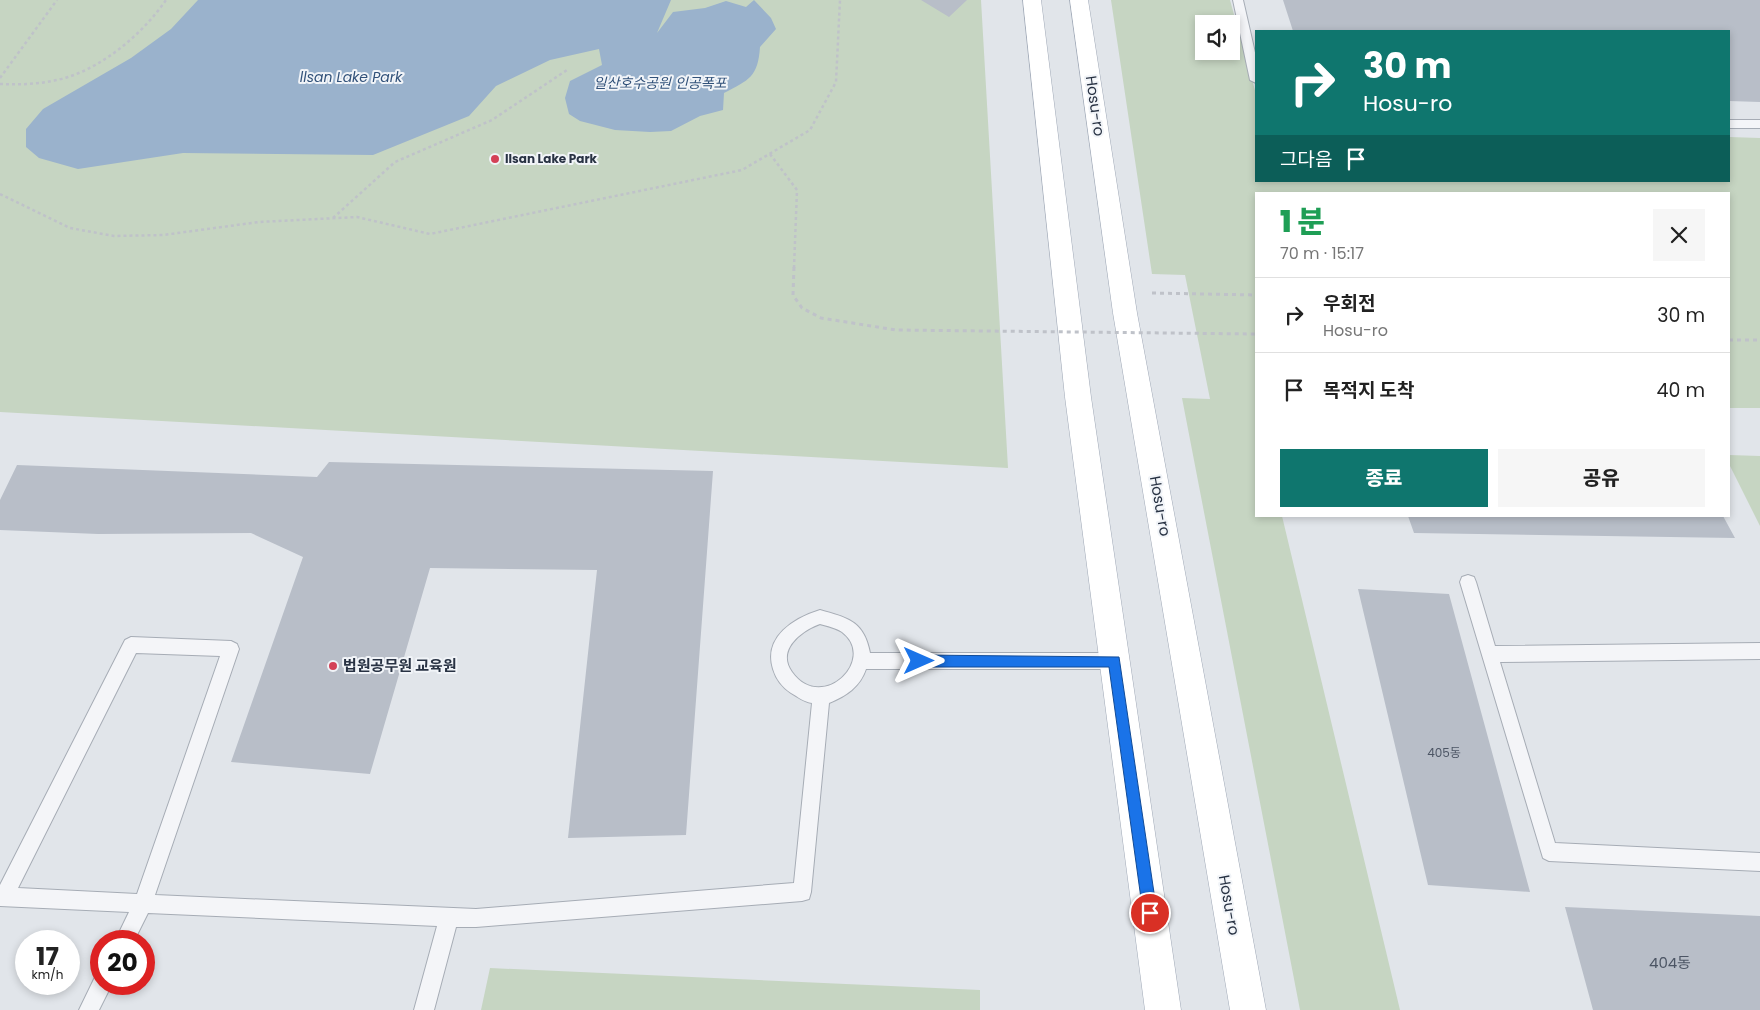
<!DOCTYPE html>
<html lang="ko">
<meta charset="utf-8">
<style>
body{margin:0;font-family:Poppins,"Noto Sans KR",sans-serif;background:#f6f6f6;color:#222;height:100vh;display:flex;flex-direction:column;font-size:19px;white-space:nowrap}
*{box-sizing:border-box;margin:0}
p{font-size:16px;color:#767676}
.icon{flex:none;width:28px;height:28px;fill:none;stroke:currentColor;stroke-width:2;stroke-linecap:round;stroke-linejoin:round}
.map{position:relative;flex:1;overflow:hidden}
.details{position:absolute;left:1255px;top:192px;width:475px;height:325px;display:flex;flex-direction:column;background:#fff;border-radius:0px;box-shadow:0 2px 8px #0003}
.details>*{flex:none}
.hud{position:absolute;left:1255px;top:30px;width:475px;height:152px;border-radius:0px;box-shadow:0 2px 8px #0003;background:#0f766e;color:#fff;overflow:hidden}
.buttons{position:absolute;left:1195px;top:15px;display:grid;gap:10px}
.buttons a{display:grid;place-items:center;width:45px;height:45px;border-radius:0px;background:#fff;box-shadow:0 2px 8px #0003;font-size:25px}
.speed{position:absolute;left:15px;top:930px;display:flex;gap:10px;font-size:25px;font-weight:700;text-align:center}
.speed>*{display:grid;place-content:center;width:65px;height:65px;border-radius:50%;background:#fff;box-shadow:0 2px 8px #0003;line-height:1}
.speed small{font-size:12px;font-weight:400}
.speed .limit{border:8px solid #d22;background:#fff;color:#111}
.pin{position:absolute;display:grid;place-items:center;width:42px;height:42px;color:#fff;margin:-21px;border:2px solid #fff;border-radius:50%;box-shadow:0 1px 5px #0007}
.me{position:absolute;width:55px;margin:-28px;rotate:90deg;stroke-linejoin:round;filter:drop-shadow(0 0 4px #0008)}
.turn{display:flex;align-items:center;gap:18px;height:105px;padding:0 25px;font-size:22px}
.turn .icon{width:65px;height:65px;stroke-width:2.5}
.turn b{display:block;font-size:35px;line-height:42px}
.then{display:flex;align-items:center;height:48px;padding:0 25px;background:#0003;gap:10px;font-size:19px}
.round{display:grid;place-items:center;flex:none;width:52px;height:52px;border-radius:0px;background:#f6f6f6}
.summary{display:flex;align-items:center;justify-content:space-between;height:85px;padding:0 25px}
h1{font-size:30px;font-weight:800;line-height:38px;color:#1e9e55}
.button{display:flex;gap:10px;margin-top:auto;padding:10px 25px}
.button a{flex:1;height:58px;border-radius:0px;background:#0f766e;color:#fff;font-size:20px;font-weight:800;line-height:58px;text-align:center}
.button a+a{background:#f6f6f6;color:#222}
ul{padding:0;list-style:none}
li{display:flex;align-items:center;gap:15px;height:75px;padding:0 25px;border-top:1px solid #e0e0e0}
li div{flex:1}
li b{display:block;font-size:19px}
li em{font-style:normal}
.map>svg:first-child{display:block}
</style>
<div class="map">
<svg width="1760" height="1010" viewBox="0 0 1760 1010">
<rect width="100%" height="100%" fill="#e1e5ea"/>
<path fill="#c6d5c2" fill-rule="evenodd" d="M0 0H981L1008 468 0 412Z
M1111 0H1230L1256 94V181H1729V137L1760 138V408H1729V194H1256V516H1282L1400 1010H1300L1182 398 1210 399 1185 275 1152 274ZM1204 24H1231V51H1204Z
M1729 455 1760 456V526L1729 464Z
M490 968 980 990V1010H481Z"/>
<path fill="#9ab2cc" d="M198 0H671L657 33 673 12 705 8 726 1 746 7 754 0 771 18 776 29 760 47C758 77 749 80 724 93L723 110 700 116 671 131 650 132 615 130 580 121 569 114 565 98 570 81 602 65 599 49 550 60 496 86 469 116 373 155 183 153 78 169 39 158 26 147V129L43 109 131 58 171 29Z"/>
<path fill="#b8bec8" d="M921 0H967L949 17Z
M1283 0H1760V102L1729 101V31H1293Z
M329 462 713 471 686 835 568 838 597 570 430 568 370 774 231 762 303 557 251 533 98 534 0 530V500L17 465 317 477Z
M1408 516H1723L1735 538 1414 533Z
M1358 589 1449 594 1530 892 1428 885Z
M1565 907 1760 916V1010H1593Z"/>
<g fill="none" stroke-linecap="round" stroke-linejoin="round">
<g stroke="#a6acb5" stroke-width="2">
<path id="lane" d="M1233 0H1243L1256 57V83L1250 80Z
M1729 120H1760V128H1729Z
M1468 575 1474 577 1476 582 1495 646 1760 643V659L1500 662 1555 843 1760 853V871L1549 861 1543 858 1460 582 1462 577Z
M820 610C848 618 864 621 870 653H1114L1120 656 1122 661 1120 666 1114 669H866C860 687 846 696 829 703L811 892 809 899 802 901 476 927H456L434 1010H414L437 926 148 913 134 941H115L129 912 0 906V885L125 640 131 637 231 641 237 644 239 649 155 895 476 909 794 883 812 703C804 702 798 697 791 693 782 687 776 679 773 669 763 637 794 618 820 610ZM820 624C827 626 836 628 842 632 878 659 822 714 792 672 776 650 801 631 820 624ZM136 653 220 656 137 894 18 888Z
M101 975V984H112L99 1010H79L95 977Z"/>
</g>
<g stroke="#a0a9b7" stroke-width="1">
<path id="primary" d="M1023 0H1041L1091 397 1181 1010H1145L1065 397Z
M1070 0H1088L1137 313 1266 1010H1230L1113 313Z"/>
</g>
<path stroke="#bfc2c9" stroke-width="2.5" stroke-dasharray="3 3" stroke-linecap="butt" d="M0 78 57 0
M0 84C23 85 46 84 68 77 106 65 144 32 166 0
M770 154 797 190
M0 194 70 228 114 236 163 235 259 222 357 217 430 234 742 170 810 130 836 82 840 0
M333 218 395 162 492 120 567 70"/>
<path stroke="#bfc2c9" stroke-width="3" stroke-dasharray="4 4" stroke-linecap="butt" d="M1152 293 1256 295
M1729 340H1760"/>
<use href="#lane" fill="#f4f5f8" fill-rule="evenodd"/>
<use href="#primary" fill="#fff" fill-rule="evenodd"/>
<path stroke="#bfc2c9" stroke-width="2.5" stroke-dasharray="3 3" stroke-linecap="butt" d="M794 268 797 190"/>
<path stroke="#bfc2c9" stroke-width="3" stroke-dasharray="4 4" stroke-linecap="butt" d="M794 267 793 295 802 308 821 318 896 330 1256 334"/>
</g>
<path fill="#1a73e8" stroke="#114b97" d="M919 655 1119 657 1157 913 1155 918 1150 920 1145 918 1143 913 1109 667H919L915 665 913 661 915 657Z"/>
<g fill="#d44157" stroke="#f1f4f8" stroke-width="2">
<circle cx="495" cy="159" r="5"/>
<circle cx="333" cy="666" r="5"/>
</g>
<g text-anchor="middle" stroke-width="4" stroke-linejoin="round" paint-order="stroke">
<g font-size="12" font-weight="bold" fill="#283243" stroke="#f1f4f8" text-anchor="start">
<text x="505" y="163">Ilsan Lake Park</text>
</g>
<g font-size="12" fill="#4c5564">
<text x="1444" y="757">405동</text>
</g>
<g font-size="14" font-style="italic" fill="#315179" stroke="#f1f4f8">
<text x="351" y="82">llsan Lake Park</text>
<text x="660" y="88">일산호수공원 인공폭포</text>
</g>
<g font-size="15" fill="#283243" stroke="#f1f4f8">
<text transform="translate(1095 106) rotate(82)" y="5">Hosu-ro</text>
<text transform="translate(1160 506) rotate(80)" y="5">Hosu-ro</text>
<text transform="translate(1229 905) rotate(80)" y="5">Hosu-ro</text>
</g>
<g font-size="15" font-weight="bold" fill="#283243" stroke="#f1f4f8" text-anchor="start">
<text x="343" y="671">법원공무원 교육원</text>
</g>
<g font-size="15" fill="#4c5564">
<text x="1670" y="968">404동</text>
</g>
</g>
</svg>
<div class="buttons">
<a><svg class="icon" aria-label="sound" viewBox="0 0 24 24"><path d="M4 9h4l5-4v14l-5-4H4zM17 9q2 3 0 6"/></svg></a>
</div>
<div class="speed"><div>17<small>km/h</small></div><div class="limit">20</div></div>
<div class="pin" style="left:1150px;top:913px;background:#d93025"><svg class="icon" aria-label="arrive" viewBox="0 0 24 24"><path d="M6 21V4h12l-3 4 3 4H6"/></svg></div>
<svg class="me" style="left:919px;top:661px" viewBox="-20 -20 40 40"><path d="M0-17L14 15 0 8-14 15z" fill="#1a73e8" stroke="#fff" stroke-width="4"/></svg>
<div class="hud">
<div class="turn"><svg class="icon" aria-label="right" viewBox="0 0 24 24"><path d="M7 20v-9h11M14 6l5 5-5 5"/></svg><div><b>30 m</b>Hosu-ro</div></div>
<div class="then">그다음<svg class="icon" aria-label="arrive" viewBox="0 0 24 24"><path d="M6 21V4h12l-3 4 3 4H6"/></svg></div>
</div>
<section class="details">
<div class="summary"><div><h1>1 분</h1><p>70 m · 15:17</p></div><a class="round"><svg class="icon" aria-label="close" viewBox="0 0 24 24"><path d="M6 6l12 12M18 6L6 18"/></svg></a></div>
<ul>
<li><svg class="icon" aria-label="right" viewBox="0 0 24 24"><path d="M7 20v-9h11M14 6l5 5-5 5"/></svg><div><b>우회전</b><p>Hosu-ro</p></div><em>30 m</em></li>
<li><svg class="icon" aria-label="arrive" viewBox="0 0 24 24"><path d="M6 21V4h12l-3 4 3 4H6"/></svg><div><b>목적지 도착</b></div><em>40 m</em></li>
</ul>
<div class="button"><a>종료</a><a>공유</a></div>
</section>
</div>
